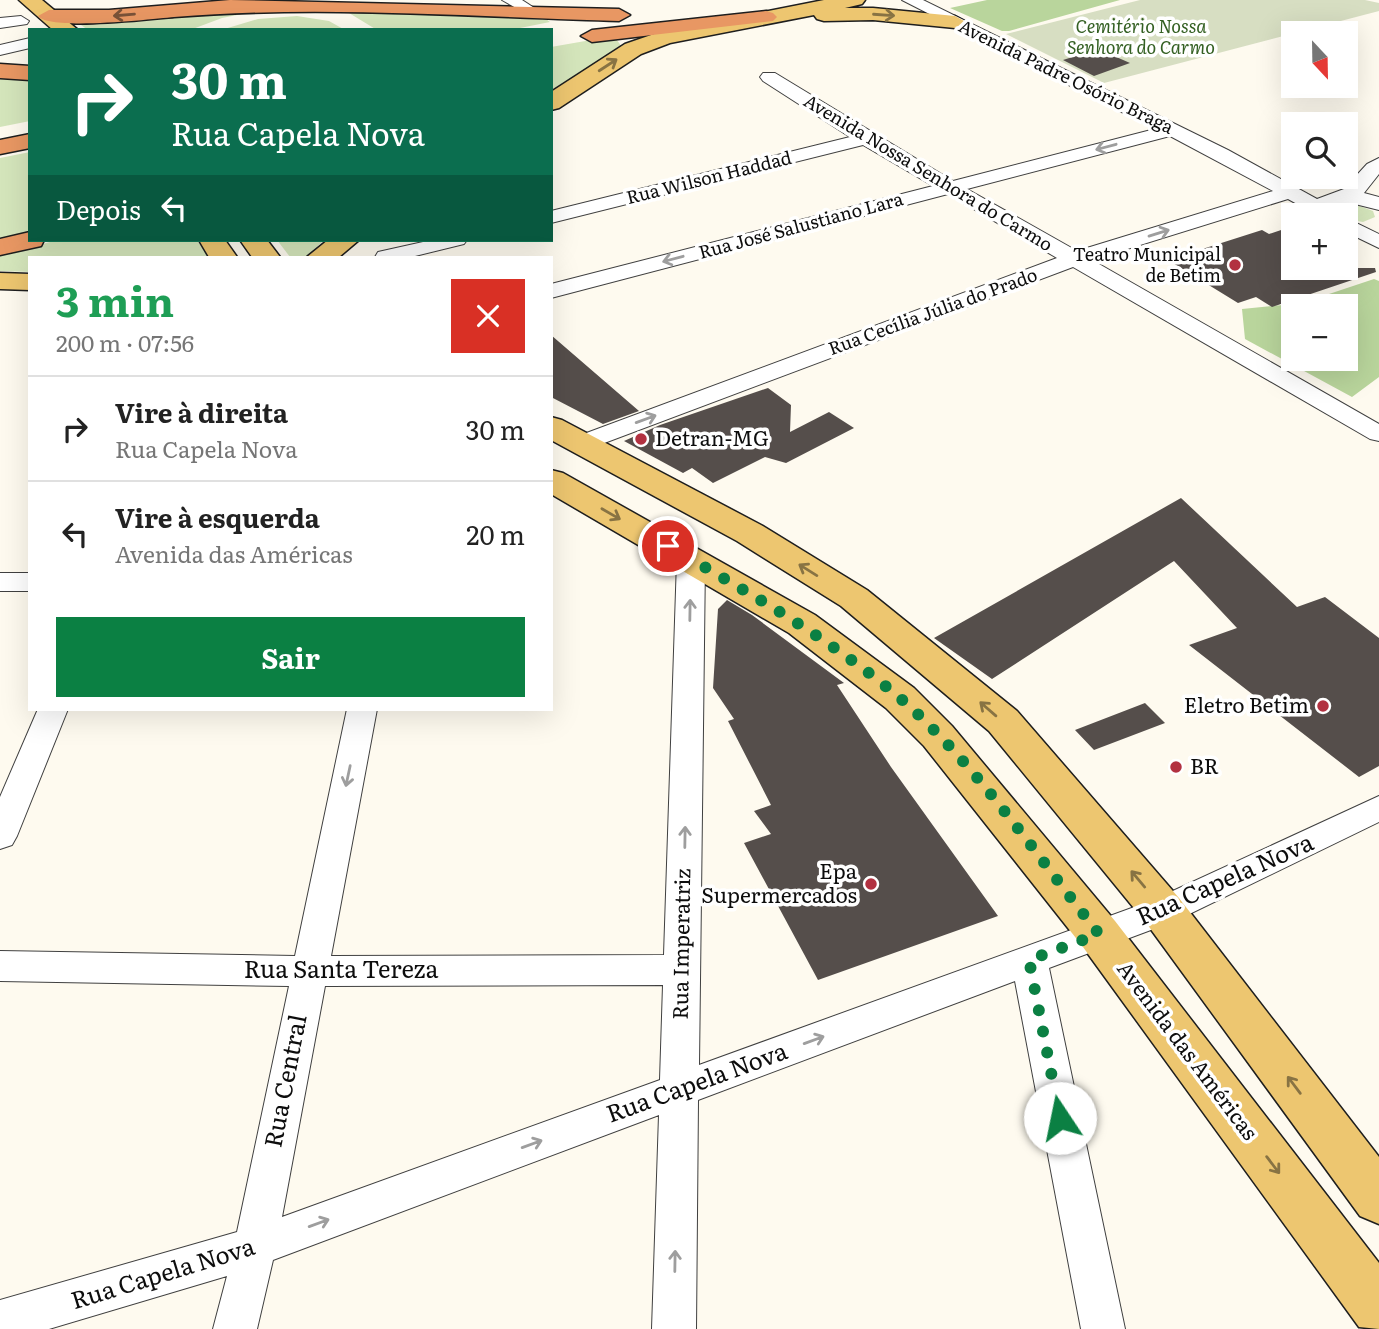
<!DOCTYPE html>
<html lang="pt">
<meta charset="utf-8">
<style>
body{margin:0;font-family:Literata,serif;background:#f6f6f6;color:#222;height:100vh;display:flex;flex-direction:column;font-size:26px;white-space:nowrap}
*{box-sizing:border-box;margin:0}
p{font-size:23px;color:#767676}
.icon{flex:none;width:38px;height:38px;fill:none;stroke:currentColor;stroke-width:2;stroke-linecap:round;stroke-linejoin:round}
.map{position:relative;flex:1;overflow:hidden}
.panel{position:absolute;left:28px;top:256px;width:525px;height:455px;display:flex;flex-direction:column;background:#fff;border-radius:0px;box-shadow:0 7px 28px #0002}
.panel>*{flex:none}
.guide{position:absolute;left:28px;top:28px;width:525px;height:214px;border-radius:0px;box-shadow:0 7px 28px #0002;background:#0b6e4f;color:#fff;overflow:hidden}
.needle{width:46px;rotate:158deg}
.tools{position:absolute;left:1281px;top:21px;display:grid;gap:14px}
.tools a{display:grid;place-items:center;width:77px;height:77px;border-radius:0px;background:#fff;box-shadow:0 7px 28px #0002;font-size:35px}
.pin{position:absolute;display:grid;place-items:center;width:60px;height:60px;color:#fff;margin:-30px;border:4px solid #fff;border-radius:50%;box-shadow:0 2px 7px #0007}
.me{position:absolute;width:77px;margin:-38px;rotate:349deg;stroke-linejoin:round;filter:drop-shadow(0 0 5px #0008)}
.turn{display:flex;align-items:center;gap:24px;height:147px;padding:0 28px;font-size:32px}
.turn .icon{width:91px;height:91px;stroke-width:2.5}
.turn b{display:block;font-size:49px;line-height:60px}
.then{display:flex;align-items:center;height:66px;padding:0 28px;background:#0003;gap:14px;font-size:26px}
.round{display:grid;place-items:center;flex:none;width:74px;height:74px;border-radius:0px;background:#f6f6f6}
.summary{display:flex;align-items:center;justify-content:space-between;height:119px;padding:0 28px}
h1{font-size:42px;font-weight:700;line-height:52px;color:#1e9e55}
.primary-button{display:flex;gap:14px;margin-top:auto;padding:14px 28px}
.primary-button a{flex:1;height:80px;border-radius:0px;background:#0b8043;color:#fff;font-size:28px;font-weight:700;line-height:80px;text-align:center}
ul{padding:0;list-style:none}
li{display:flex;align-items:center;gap:21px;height:105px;padding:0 28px;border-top:2px solid #e0e0e0}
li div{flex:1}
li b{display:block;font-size:26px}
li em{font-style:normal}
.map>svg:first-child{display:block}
</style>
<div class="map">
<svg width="1379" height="1329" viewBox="0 0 1379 1329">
<rect width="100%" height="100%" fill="#fefaef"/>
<path fill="#d4e5bb" d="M247 8 546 19 550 22 510 30H377L349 13 262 10 222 18 190 30H88L81 25 86 22Z
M297 16 329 21 345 30H221L258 19Z
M614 36 622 47 551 94V47Z
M0 76 30 78V121L0 127Z
M30 152V233L0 241V158Z
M1340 205H1357L1373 211 1375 217 1363 222 1346 219V215L1336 213Z
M57 240H197L209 257H30V272L0 271V256Z
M277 240H324L306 257H290Z"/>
<path fill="#b9d59c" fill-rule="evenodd" d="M987 0H1120L1009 31H1002L950 8Z
M1374 279 1379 281V377L1352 397 1245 339 1242 309 1302 303ZM1293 306H1346V359H1293Z"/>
<path fill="#d7dec2" d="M1140 0H1365L1379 3V11L1104 83 1006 34Z"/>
<path fill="#554e4b" d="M1098 49 1130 63 1094 76 1063 60Z
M1293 226V268H1375L1376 272 1272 307 1256 297 1238 303 1168 260 1262 230 1269 234Z
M551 335 639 411 603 424 551 397Z
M768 388 791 405 790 432 829 412 854 428 786 463 765 457 713 483 692 468 683 473 624 441 660 425Z
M1181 498 1297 607 1325 597 1379 638V766L1359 777 1189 645 1237 628 1174 561 992 679 934 638Z
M727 600 752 615 844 683 837 685 891 767 998 916 818 980 744 843 771 834 754 811 771 805 728 721 734 719 713 688 718 609Z
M1145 703 1165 723 1094 750 1075 730Z"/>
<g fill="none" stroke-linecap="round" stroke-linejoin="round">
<g stroke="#404040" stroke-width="2">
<path id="minor" d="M502 0H522L542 13 534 18Z
M902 0H923L1228 150 1317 199 1344 189 1367 164 1379 158V174L1364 193 1379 197V210L1351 203 1334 206 1337 215H1317L1288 199 1092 260 1379 424V441L1370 439 1073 267 591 448H573L569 443 573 438 1057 258 948 194 551 298V284L933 186 863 145 551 223V211L850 137 763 81 760 77 763 73H775L953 181 1155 129ZM1170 136 1273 191 1077 251 967 189Z
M21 16 29 21 27 24 0 28V18Z
M30 38V48L0 55V45Z
M1346 218 1379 234V248L1346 232Z
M432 240H467L464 244 411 257H375L378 252Z
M691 551 701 554 705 560 699 1065 1151 901 1379 796V822L1175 921 1049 968 1125 1329H1081L1015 981 698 1100 696 1329H652L659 1115 273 1260 257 1329H213L227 1276 49 1329H0V1300L237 1232 289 986 0 981V951L295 956 347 709H377L331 956 664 955 677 560 681 554ZM663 985 660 1080 282 1217 325 986Z
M0 573H30V591H0Z
M38 709H68L17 836 12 845 0 849V797Z"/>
</g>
<g stroke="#1e1e1e" stroke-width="3">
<path id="major" d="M19 0H42L78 30H53Z
M824 0H865L862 4 845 8H873L955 16 966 22 955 28 873 20 824 21 817 19 814 15 670 43 641 54 559 108 551 110V92L625 44 657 33Z
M199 240H225L237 257H209Z
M240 240H267L280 257H252Z
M328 240H359L339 257H307Z
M0 273 30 274V290L0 289Z
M551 417 562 420 761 525 867 590 1017 711 1179 898 1379 1157V1224L1360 1216 1147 924 989 731 841 606 737 541 551 440Z
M551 470 563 473 815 615 914 688 952 726 1115 921 1379 1263V1329L1359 1327 1083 947 924 746 886 708 789 633 551 494Z"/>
</g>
<g stroke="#1e1e1e" stroke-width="3">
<path id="highway" d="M230 0 619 9 630 15 619 21C471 17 321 5 174 17 152 19 49 31 38 16L49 10H109Z
M766 11 773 13 777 17 773 21 592 42 581 36 592 30Z
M0 64 30 66V80L0 78Z
M30 134V148L0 154V140Z
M30 232V240H44L41 246 0 255V239Z"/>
</g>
<use href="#minor" fill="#fff" fill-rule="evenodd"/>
<use href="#major" fill="#edc670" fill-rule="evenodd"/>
<use href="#highway" fill="#e89763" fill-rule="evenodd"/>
</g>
<defs><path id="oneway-shaft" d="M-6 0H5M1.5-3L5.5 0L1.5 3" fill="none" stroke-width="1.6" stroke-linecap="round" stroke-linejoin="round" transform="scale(1.75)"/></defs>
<use stroke="#7a5238" href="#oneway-shaft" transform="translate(124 15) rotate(175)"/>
<g stroke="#887343">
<use href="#oneway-shaft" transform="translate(884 15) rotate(4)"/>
<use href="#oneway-shaft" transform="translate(608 65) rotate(-33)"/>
<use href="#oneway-shaft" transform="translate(611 514) rotate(30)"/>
<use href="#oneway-shaft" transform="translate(808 570) rotate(-148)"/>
<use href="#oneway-shaft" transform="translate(988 709) rotate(-139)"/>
<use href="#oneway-shaft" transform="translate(1138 879) rotate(-130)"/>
<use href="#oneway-shaft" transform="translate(1294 1085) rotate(-127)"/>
<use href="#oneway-shaft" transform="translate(1273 1165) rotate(53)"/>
</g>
<g stroke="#9e9e9e">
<use href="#oneway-shaft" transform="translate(1106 147) rotate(165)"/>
<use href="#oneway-shaft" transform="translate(1159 233) rotate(-17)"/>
<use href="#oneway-shaft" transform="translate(673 259) rotate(165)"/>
<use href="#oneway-shaft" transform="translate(646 419) rotate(-20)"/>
<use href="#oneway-shaft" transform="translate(690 610) rotate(-89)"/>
<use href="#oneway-shaft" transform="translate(348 776) rotate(102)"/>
<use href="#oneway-shaft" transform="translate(685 837) rotate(-89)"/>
<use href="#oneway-shaft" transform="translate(814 1040) rotate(-20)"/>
<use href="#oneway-shaft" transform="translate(532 1144) rotate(-20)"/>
<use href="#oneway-shaft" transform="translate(319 1223) rotate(-20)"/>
<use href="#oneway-shaft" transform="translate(675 1261) rotate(-89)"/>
</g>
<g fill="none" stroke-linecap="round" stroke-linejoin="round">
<path stroke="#0b8043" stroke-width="12" stroke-dasharray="0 21.6" d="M668 546C748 592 829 638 900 698 977 765 1036 855 1099 934L1029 960 1060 1118"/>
</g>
<g fill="#b23140" stroke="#fff" stroke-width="2.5">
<circle cx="1235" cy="265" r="7"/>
<circle cx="641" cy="439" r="7"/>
<circle cx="1323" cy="706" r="7"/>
<circle cx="1176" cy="767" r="7"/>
<circle cx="871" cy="884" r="7"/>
</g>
<g text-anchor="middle" stroke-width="7" stroke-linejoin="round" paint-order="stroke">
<g font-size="18" font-style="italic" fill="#346023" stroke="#fff">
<text x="1141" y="33">Cemitério Nossa<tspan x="1141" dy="21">Senhora do Carmo</tspan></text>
</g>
<g font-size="18" fill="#0d0d0d" stroke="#fff">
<text transform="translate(1066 77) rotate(26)" y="6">Avenida Padre Osório Braga</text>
<text transform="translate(928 173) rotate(31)" y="6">Avenida Nossa Senhora do Carmo</text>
<text transform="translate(709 178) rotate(-14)" y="6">Rua Wilson Haddad</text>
<text transform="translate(801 226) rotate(-15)" y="6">Rua José Salustiano Lara</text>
<text transform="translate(933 312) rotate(-20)" y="6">Rua Cecília Júlia do Prado</text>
</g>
<g font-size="18" fill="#0d0d0d" stroke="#fff" text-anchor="end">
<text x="1221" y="261">Teatro Municipal<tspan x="1221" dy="21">de Betim</tspan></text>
</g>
<g font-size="21" fill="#0d0d0d" stroke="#fff" text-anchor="start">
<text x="655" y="446">Detran-MG</text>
<text x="1309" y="713" text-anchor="end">Eletro Betim</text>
<text x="1190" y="774">BR</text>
<text x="857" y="879" text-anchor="end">Epa<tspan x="857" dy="24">Supermercados</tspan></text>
</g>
<g font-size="21" fill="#0d0d0d" stroke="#fff">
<text transform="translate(682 944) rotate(-89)" y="7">Rua Imperatriz</text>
<text transform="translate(1187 1051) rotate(53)" y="7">Avenida das Américas</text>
</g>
<g font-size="24" fill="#0d0d0d" stroke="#fff">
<text transform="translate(1225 880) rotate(-24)" y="8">Rua Capela Nova</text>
<text x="341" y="978">Rua Santa Tereza</text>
<text transform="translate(286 1081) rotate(-79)" y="8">Rua Central</text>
<text transform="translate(697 1083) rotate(-20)" y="8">Rua Capela Nova</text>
<text transform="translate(163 1274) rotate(-17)" y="8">Rua Capela Nova</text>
</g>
</g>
</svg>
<div class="tools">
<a><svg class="needle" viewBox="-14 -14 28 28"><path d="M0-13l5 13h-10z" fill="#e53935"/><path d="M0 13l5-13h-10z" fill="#767676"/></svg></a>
<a><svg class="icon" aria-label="search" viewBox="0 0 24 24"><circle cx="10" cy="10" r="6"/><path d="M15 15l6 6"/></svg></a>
<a>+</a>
<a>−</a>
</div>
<div class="pin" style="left:668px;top:546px;background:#d93025"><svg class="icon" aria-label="arrive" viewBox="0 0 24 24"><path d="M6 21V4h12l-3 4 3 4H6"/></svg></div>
<svg class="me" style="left:1060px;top:1118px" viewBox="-20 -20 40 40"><circle r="19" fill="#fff"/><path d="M0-13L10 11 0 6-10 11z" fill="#0b8043"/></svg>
<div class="guide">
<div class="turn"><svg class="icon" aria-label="right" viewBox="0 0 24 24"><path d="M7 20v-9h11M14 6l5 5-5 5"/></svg><div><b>30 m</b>Rua Capela Nova</div></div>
<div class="then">Depois<svg class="icon" aria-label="left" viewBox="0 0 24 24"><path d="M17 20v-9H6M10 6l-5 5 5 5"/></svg></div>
</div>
<section class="panel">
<div class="summary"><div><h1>3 min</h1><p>200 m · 07:56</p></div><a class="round" style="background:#d93025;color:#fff"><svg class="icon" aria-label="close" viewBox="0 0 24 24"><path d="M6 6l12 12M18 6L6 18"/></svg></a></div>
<ul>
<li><svg class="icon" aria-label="right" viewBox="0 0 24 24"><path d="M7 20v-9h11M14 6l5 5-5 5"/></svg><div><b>Vire à direita</b><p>Rua Capela Nova</p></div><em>30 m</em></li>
<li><svg class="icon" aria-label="left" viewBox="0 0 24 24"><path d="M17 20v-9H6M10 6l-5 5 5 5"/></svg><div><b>Vire à esquerda</b><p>Avenida das Américas</p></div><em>20 m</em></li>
</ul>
<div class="primary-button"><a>Sair</a></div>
</section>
</div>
